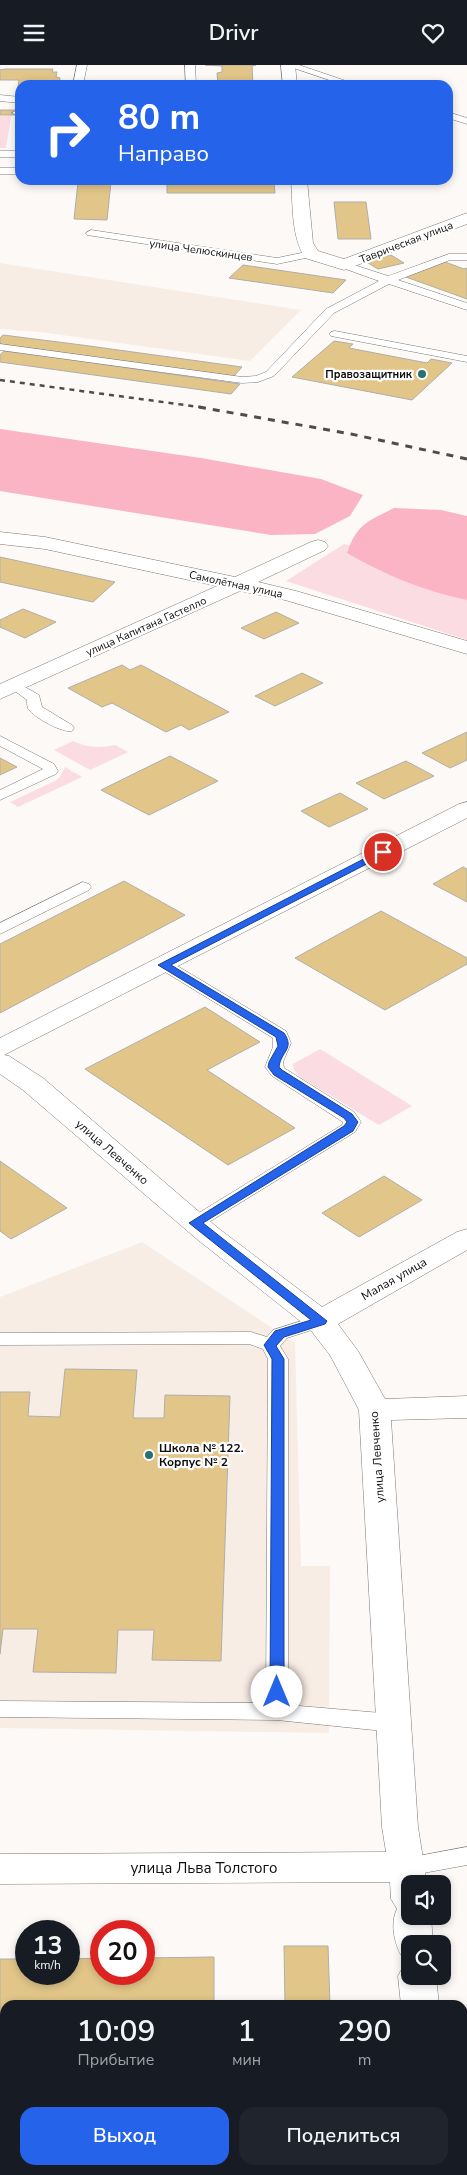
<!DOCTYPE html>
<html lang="ru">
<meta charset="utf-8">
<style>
body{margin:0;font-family:"Nunito Sans",sans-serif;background:#20242c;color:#f1f3f6;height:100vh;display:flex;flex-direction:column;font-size:19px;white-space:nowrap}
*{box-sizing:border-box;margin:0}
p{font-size:16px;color:#9ea1a6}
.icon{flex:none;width:28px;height:28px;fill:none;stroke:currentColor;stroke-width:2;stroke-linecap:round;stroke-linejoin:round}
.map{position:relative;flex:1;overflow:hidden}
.panel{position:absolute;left:0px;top:1935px;width:468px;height:175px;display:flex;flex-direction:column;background:#171b24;border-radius:15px 15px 0 0;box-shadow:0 2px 8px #0003}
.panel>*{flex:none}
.top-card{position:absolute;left:15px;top:15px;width:438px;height:105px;border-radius:15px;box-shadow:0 2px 8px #0003;background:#2563eb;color:#fff;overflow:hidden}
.controls{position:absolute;left:401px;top:1810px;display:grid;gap:10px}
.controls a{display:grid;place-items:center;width:50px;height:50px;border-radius:10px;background:#171b24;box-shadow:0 2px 8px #0003;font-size:25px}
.speed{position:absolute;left:15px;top:1855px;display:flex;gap:10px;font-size:25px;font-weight:700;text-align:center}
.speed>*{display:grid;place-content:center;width:65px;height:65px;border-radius:50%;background:#171b24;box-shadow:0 2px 8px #0003;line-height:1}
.speed small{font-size:12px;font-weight:400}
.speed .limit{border:8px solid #d22;background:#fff;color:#111}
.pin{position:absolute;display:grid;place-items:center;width:42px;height:42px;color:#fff;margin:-21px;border:2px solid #fff;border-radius:50%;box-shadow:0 1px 5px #0007}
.me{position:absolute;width:55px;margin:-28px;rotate:0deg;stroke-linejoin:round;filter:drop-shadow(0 0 4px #0008)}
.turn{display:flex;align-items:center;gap:18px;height:105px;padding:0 20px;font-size:22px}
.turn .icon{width:65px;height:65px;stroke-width:2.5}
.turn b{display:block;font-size:35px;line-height:42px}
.eta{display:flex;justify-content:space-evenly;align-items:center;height:85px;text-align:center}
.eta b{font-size:30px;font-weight:600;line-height:35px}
.cta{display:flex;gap:10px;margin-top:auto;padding:10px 20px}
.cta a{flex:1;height:58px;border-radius:15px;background:#2563eb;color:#fff;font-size:20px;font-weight:600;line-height:58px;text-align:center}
.cta a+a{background:#20242c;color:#f1f3f6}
header{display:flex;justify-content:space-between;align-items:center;height:65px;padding:0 20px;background:#171b24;font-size:22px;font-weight:600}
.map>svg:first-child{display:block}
</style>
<header><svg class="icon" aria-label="menu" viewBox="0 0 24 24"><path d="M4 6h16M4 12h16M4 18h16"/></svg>Drivr<svg class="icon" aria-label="heart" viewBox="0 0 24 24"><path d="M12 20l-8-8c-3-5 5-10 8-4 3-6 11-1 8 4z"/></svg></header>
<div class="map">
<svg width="467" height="2110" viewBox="0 0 467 2110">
<rect width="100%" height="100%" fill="#fcf9f6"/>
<path fill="#f8ede5" d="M0 198 301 245 250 296 40 267 0 264Z
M142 1177 295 1278 301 1501H330L329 1668 0 1663V1232Z"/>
<path fill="#fcdce3" d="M0 51H11L6 83H0Z
M344 479 467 518V575L286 516Z
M73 676C88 683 99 683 115 680L128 687 90 705 54 685Z
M65 702 82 712 18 742 10 737 55 716 60 712Z
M320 984 412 1041 379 1060 300 1012 294 1005 293 999Z
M0 2019H5V2105H91V2110H0Z"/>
<path fill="#fbb4c4" d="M0 364 201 393 321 414 363 430 350 451 315 469 271 470 0 426Z
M394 443 441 445 467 451V535C424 526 385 510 347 488 357 458 369 456 394 443Z"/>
<path fill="#e2c689" stroke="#b0aeab" d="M205 0H256L252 1 253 20H218L217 8 222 7V1Z
M5 4H53L52 7H57L56 12 60 13 59 20H20V28H17L19 15H0V5Z
M0 45H18L17 50H0Z
M274 116 275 128H167V117Z
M78 117H111L107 155 74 154Z
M334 137H366L371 174H338Z
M391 190 404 198 378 204 365 196Z
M445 197 464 204 467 203V234L406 212Z
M243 200 346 215 333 228 229 213Z
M3 270 82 280 242 302 234 311 0 279V273Z
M334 276 353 279 349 283 427 298 431 294 452 298 412 335 292 312Z
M4 286 65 294 240 319 231 329 0 297V290Z
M0 492 115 517 93 537 0 517Z
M23 544 56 557 25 573 0 562V555Z
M276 547 299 558 264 574 241 563Z
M122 600 130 605 141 600 229 647 189 665 181 660 166 667 112 638 102 642 68 623Z
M302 608 323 618 275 641 255 631Z
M467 667V695L450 703 422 688Z
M170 691 218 716 149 750 101 725Z
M0 693 17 702 0 710Z
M406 696 434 711 384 734 356 718Z
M340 728 368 744 329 762 301 746Z
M463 802 467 804V837L433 819Z
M124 816 185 850 0 948V879Z
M381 846 467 893V899L385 945 295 893Z
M205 942 260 977 207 1005 295 1063 228 1100 85 1004Z
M0 1096 67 1143 11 1174 0 1166Z
M384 1111 422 1135 359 1172 322 1148Z
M65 1304 137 1305 133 1353H164L165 1330 230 1331 221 1596 152 1595 154 1565H118L116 1608 33 1607 38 1564H3L0 1589V1327H30L28 1351 60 1352Z
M284 1881H328L330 1940H285Z
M214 1892V1940H5V1977H0V1894H26V1909H69V1894L101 1893V1909H144V1893Z
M225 2105H332V2110H225Z"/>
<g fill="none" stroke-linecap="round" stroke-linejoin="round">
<g stroke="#7b7875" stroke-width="1">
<path id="lane" d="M77 0H87L83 20H73Z
M185 0H195L196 20H186Z
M285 0H299L358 20H344Z
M0 30 20 32V38L0 36Z
M17 45H20V51L12 48Z
M448 47 467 53V59L448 53Z
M0 86H20V92H0Z
M0 103H20V109H0Z
M91 165 277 193 311 186 316 189 315 191 277 199 87 170 86 168Z
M449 189H467V195H450L398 215 467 238V245L389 219 334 248 274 311 258 317 242 318 0 285V279L242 312 256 311 266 307 326 244 379 216 340 202 339 200 340 198H348L388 211Z
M335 266 467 291V297L331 271 329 269 331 267Z
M14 616 39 630 42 642 72 660 74 663 72 666C63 668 37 654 30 646 27 643 27 639 27 635L7 620Z
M0 671 54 699 58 706 56 709 0 735V725L43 704 0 681Z
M83 817 89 819 91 822 89 825 0 869V858Z
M163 894 169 896 286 966 291 978 283 997 284 1003 354 1047 361 1057 355 1067 201 1162 195 1164 189 1162 186 1158 189 1154 342 1060 343 1057 272 1011 265 1002 273 982V973L157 902 155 899 157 896Z
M320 1250 327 1252 330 1256 327 1260 287 1273 280 1281 288 1294V1640L393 1649 401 1652 404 1658 401 1664 393 1667 277 1655 0 1652V1636L266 1638 268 1294 263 1284 249 1279 0 1280V1268L251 1267 267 1272 273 1265Z
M467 1782V1800L407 1811 399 1809 395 1802 399 1795 407 1793Z"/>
</g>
<g stroke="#7b7875" stroke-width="1">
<path id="street" d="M281 0H295L297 20H283Z
M291 115H307L313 178 318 186 344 194 467 148V159L344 205 305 193C291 171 293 140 291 115Z
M0 467 45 472 235 512 311 477 318 475 325 477 328 481 325 485 258 517 296 526 467 576V589L285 535 240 526 0 634V619L217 521 45 484 0 479Z
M467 737V753L4 990 9 991 43 1013 218 1163 322 1242 457 1167 467 1164V1185L338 1259 358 1286 385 1334 467 1331V1353L391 1355 418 1762 427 1819H410V1851H431L433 1879H410V1893L401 1890C394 1877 390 1858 397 1844L391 1834 390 1817 0 1819V1789L386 1787 382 1762 359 1345 330 1290 309 1263 198 1175 23 1025 0 1009V973L459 739Z
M410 1897V1911H436L439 1940H401L398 1911 404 1900Z
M409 2105H449V2110H409Z"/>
</g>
<use href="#lane" fill="#fff" fill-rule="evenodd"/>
<use href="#street" fill="#fff" fill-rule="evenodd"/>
<path stroke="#4f4d4c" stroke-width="2.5" stroke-dasharray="5 5" stroke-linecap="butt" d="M0 315 207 343"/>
<path stroke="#4f4d4c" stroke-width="3" stroke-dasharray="7 7" stroke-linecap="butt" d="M199 342 351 369 467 394"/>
</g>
<path fill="#2563eb" stroke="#184099" d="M383 784 386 785V789L171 900 284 968C295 984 281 986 279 1002L282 1005 352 1049 358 1057 353 1066 203 1158 327 1256 325 1259 284 1272 276 1281 284 1294V1627L282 1631 277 1633 272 1631 270 1627 272 1294 264 1280 275 1266 311 1255 189 1158 344 1061 347 1057 344 1053 274 1010 268 1002 269 997 278 981 276 972 158 900Z"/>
<g fill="#277172" stroke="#fff" stroke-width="2">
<circle cx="422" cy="309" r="5"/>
<circle cx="149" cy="1390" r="5"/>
</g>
<g text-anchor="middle" stroke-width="4.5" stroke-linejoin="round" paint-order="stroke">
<g font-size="11" fill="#0e0c0c" stroke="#fff">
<text transform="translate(406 177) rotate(-21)" y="4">Таврическая улица</text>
<text transform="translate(201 185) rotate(8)" y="4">улица Челюскинцев</text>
<text transform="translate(236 519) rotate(12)" y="4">Самолётная улица</text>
<text transform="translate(146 561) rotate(-24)" y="4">улица Капитана Гастелло</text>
</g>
<g font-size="11" font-weight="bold" fill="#0e0c0c" stroke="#fff" text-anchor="end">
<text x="412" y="313">Правозащитник</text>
</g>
<g font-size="12" fill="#0e0c0c" stroke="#fff">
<text transform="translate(112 1087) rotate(41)" y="4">улица Левченко</text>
<text transform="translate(394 1214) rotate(-30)" y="4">Малая улица</text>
<text transform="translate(377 1392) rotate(-94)" y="4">улица Левченко</text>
</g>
<g font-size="12" font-weight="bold" fill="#0e0c0c" stroke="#fff" text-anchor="start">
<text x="159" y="1387">Школа № 122.<tspan x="159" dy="14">Корпус № 2</tspan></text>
</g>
<g font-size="15" fill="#0e0c0c" stroke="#fff">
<text x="204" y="1808">улица Льва Толстого</text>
</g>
</g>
</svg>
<div class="controls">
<a><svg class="icon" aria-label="sound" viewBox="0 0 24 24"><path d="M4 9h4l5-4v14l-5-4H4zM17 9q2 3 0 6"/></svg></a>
<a><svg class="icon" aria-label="search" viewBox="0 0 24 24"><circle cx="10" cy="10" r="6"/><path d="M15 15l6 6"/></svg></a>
</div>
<div class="speed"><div>13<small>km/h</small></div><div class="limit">20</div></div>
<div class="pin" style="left:383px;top:787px;background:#d93025"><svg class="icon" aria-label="arrive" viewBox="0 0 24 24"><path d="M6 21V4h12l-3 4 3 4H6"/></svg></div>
<svg class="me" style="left:277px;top:1627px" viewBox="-20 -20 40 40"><circle r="19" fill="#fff"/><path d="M0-13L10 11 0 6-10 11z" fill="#2563eb"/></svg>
<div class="top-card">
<div class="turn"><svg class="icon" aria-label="right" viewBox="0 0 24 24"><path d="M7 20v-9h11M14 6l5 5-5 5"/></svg><div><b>80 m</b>Направо</div></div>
</div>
<section class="panel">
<div class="eta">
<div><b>10:09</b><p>Прибытие</p></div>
<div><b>1</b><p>мин</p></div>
<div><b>290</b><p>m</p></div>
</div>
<div class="cta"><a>Выход</a><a>Поделиться</a></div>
</section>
</div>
